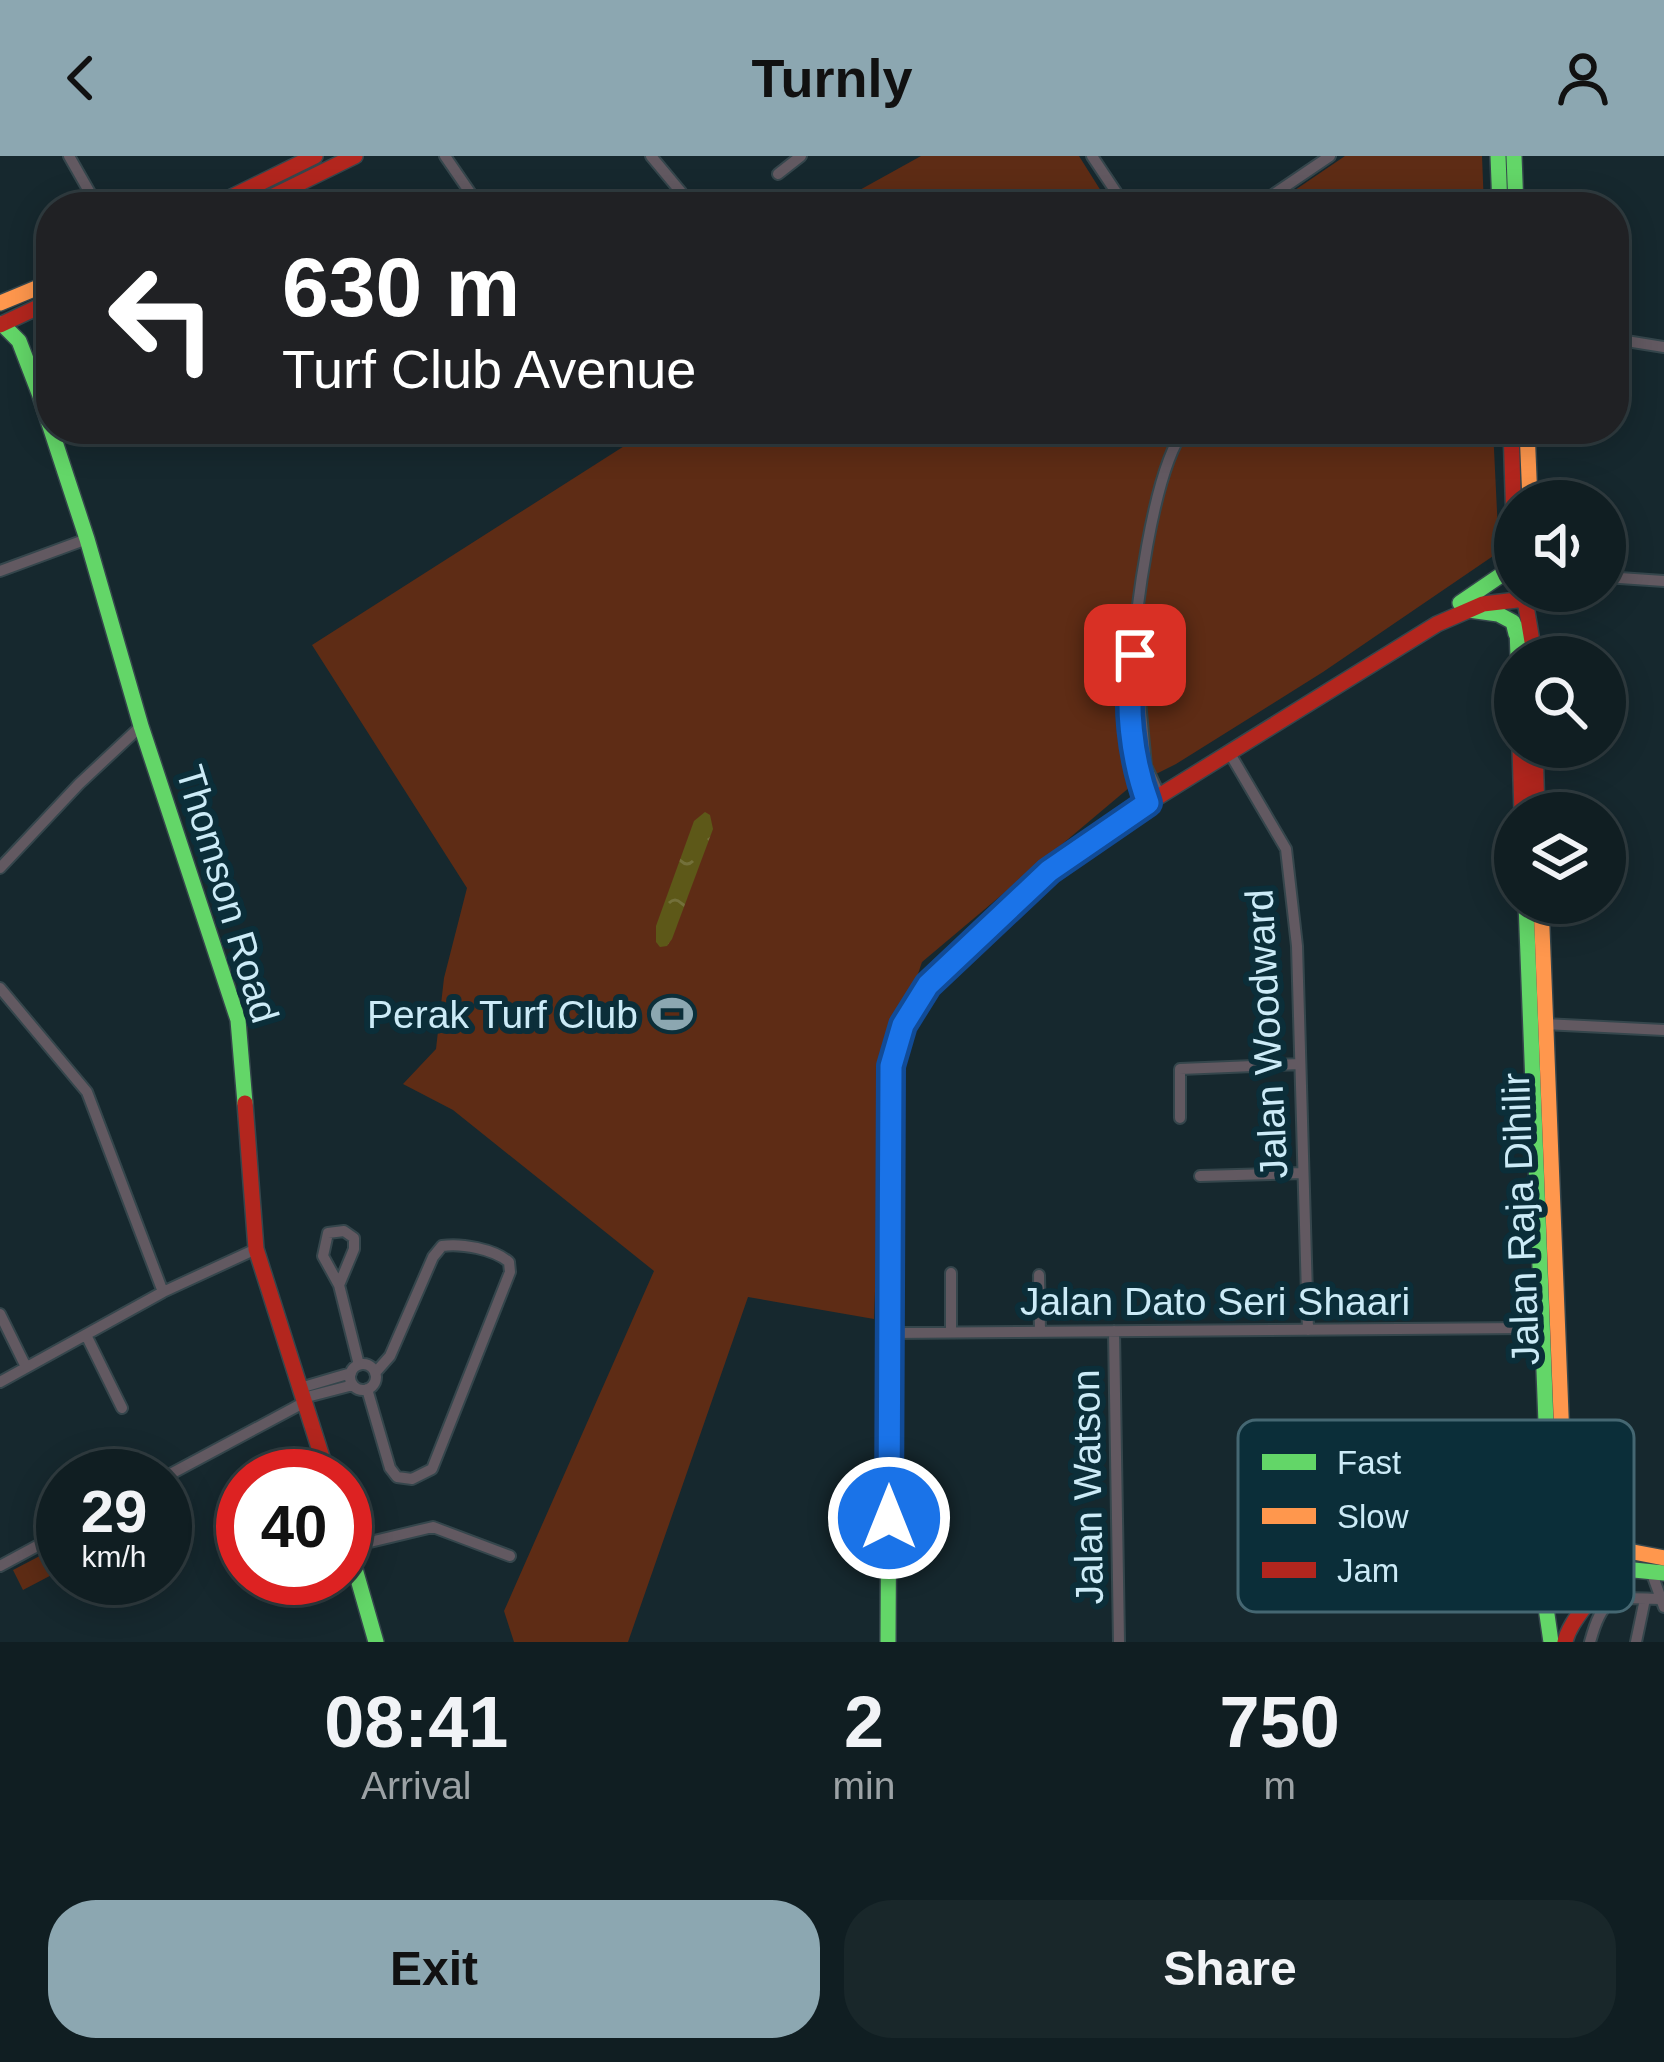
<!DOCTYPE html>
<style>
body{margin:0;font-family:Arial,sans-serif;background:#19272a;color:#f1f3f6;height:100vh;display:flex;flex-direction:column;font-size:45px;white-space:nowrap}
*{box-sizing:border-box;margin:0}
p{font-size:39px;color:#9ca2a5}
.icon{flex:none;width:66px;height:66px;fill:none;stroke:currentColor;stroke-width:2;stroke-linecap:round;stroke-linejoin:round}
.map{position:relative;height:1486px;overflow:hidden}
.side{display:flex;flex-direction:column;background:#101e22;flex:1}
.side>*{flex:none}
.top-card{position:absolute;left:36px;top:36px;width:1593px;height:252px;border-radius:48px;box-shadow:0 6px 30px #0003,0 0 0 3px #303c40;background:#202124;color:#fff;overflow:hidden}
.tools{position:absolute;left:1494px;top:324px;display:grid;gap:24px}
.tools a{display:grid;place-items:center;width:132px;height:132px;border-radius:50%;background:#101e22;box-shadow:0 6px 30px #0003,0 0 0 3px #303c40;font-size:60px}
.speed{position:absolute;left:36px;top:1293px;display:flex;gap:24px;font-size:60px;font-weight:700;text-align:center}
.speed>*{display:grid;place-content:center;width:156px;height:156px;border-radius:50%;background:#101e22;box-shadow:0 6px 30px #0003,0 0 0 3px #303c40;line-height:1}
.speed small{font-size:30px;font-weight:400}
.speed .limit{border:18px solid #d22;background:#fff;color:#111}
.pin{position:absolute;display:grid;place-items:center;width:102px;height:102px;color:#fff;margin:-51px;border-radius:24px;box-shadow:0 6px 18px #0006}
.me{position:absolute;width:132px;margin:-66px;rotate:0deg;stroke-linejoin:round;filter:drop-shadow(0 0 9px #0008)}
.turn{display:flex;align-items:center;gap:42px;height:252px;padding:0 48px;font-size:54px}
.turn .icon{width:156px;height:156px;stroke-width:2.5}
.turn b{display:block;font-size:84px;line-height:102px}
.eta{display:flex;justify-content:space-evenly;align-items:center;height:204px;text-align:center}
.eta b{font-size:72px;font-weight:700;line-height:84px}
.cta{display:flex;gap:24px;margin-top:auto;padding:24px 48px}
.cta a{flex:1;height:138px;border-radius:48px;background:#8ca7b1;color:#111;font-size:48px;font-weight:700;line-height:138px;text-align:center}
.cta a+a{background:#19272a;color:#f1f3f6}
header{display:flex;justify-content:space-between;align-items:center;height:156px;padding:0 48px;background:#8ca7b1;color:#111;font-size:54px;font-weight:700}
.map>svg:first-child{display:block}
</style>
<header><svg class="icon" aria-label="back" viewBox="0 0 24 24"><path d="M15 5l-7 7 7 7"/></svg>Turnly<svg class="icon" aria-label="person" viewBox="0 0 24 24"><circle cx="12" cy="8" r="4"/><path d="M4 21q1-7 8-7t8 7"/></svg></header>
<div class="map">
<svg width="1664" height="1486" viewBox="0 0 1664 1486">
<defs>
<pattern id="water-ripples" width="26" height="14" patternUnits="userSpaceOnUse" patternTransform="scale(3)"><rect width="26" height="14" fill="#5d5818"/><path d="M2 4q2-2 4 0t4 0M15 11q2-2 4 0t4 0" fill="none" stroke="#73703a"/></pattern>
</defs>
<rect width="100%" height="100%" fill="#16282e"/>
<path fill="#5e2c15" d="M921 0H1079L1111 51H829Z
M1345 0H1482L1484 51H1270Z
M621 273H1493L1499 396 1323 516 1176 608 1130 631 922 806 883 921 874 1163 748 1141 628 1486H514L504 1455 654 1115 453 954 403 928 436 893 444 822 467 732 312 489 629 287Z
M55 1392 63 1413 23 1434 13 1414Z"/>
<path fill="url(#water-ripples)" d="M705 656 710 659 713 673 672 783 667 790 660 791 656 786V770L694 665Z"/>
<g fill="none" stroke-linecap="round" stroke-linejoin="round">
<g stroke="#35464c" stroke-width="14">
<path id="street" d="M69 0 98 51
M445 0 480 51
M651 0 681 36 686 51
M1092 0 1126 51
M778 18 801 0
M1255 51 1330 0
M1614 183 1664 191
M0 415 87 383
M1605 421 1664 425
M1136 502 1146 610 1160 640
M1229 596 1286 693 1297 790 1308 1174
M1148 647C1135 610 1127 557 1131 518 1135 462 1152 314 1185 273
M0 712 79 628 141 570
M0 832 87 936 163 1136
M1544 868 1664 874
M1180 962V913L1300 908
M1200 1020 1303 1017
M1039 1119 1040 1176
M339 1129 354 1093V1082L344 1075 328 1077 323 1100 339 1129 359 1209
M0 1158 26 1211
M1114 1175 1119 1486
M951 1176V1117
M889 1177 1542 1172
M86 1179 122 1252
M350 1221a13 13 0 1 1 26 0a13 13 0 1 1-26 0Z
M0 1226 163 1136 256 1093
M300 1232 351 1217
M367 1233 390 1312 397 1321 412 1323 432 1313 510 1116 509 1106C494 1093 461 1087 442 1090L433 1101 390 1200 375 1217
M303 1242 353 1229
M165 1321 305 1246
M349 1391 433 1371 510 1400
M0 1410 63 1376
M1651 1415 1664 1451
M1590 1486C1604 1435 1614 1442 1662 1443
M1636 1486 1645 1443"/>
</g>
<g stroke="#35464c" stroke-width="18">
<path id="fast" d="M1498 0 1500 51
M1514 0 1516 51
M2 168 19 185 39 237 87 383 141 570 238 864 245 947
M1460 447 1507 415 1515 401
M1469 454 1498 458 1513 466 1516 478
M1517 472 1518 501
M1526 747 1549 1345 1536 1416C1547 1443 1566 1440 1590 1437
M345 1378 376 1486
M1601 1426 1624 1413 1664 1417
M1543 1431 1551 1486
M888 1486 891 910C914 832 954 805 1011 751"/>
</g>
<g stroke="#35464c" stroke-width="18">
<path id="slow" d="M0 147 51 126
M1527 273 1530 345
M1541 747 1563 1309 1567 1343 1582 1373
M1597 1381 1623 1394 1664 1402"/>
</g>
<g stroke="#35464c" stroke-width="18">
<path id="jam" d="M211 51 315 0
M251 51 355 0
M0 169 51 145
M1511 273 1515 397
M1518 435 1526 450 1534 497
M1520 591 1522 657
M1535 591 1537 657
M1011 751 1049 715 1148 647 1437 468 1483 448 1517 444
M245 947 256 1093 328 1320
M1542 1386C1552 1377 1561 1370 1575 1372 1585 1373 1593 1378 1599 1386 1625 1421 1572 1453 1565 1486"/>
</g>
<use href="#street" stroke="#625961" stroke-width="10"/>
<use href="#fast" stroke="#63d668" stroke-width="15"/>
<use href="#slow" stroke="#ff974d" stroke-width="15"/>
<use href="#jam" stroke="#b3261e" stroke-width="15"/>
</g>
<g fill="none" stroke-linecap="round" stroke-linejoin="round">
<g stroke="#114b97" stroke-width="30">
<path id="route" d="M889 1362 891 910 903 869 928 829 1049 715 1148 647C1132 604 1124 544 1135 499"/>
</g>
<use href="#route" stroke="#1a73e8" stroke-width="21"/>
</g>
<defs>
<g id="stadium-bare" transform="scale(3.24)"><path d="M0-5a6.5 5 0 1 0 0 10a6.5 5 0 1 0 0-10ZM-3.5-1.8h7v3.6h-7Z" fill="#8ca7b1" stroke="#0b2e39" stroke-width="2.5" paint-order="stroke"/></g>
</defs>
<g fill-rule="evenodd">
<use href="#stadium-bare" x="672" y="858"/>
</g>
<g text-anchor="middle" stroke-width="12" stroke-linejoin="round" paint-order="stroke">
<g font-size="39" fill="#ccebf7" stroke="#0b2e39">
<text transform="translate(228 738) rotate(73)" y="14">Thomson Road</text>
<text transform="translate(1266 878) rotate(-93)" y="14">Jalan Woodward</text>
<text transform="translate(1520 1063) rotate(-92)" y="14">Jalan Raja Dihilir</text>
<text x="1215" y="1159">Jalan Dato Seri Shaari</text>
<text transform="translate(1087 1331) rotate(-91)" y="14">Jalan Watson</text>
</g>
<g font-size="39" fill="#ccebf7" stroke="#0b2e39" text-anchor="end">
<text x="638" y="872">Perak Turf Club</text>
</g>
</g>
<rect x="1238" y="1264" width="396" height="192" rx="18" fill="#0b2e39" stroke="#456772" stroke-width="3"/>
<rect x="1262" y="1298" width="54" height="16" fill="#63d668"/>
<rect x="1262" y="1352" width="54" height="16" fill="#ff974d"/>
<rect x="1262" y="1406" width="54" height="16" fill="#b3261e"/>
<g font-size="33" fill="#ccebf7">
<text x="1337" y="1318">Fast</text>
<text x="1337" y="1372">Slow</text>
<text x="1337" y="1426">Jam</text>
</g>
</svg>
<div class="tools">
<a><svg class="icon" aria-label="sound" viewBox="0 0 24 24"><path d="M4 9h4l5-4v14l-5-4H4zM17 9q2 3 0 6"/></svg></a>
<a><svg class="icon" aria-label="search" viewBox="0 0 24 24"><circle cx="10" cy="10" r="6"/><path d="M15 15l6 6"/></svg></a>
<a><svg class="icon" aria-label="layers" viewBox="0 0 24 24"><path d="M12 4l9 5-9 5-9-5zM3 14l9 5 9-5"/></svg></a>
</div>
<div class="speed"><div>29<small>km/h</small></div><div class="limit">40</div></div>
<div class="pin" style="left:1135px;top:499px;background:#d93025"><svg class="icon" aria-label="arrive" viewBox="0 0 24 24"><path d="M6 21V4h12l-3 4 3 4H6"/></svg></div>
<svg class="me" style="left:889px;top:1362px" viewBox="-20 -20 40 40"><circle r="17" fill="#1a73e8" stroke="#fff" stroke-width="3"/><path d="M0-11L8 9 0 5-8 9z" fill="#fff"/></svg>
<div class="top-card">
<div class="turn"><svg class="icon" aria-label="left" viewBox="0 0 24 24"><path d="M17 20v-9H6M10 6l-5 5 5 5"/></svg><div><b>630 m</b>Turf Club Avenue</div></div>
</div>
</div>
<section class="side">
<div class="eta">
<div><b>08:41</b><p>Arrival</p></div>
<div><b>2</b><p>min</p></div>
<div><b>750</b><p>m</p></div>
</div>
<div class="cta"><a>Exit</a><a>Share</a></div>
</section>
